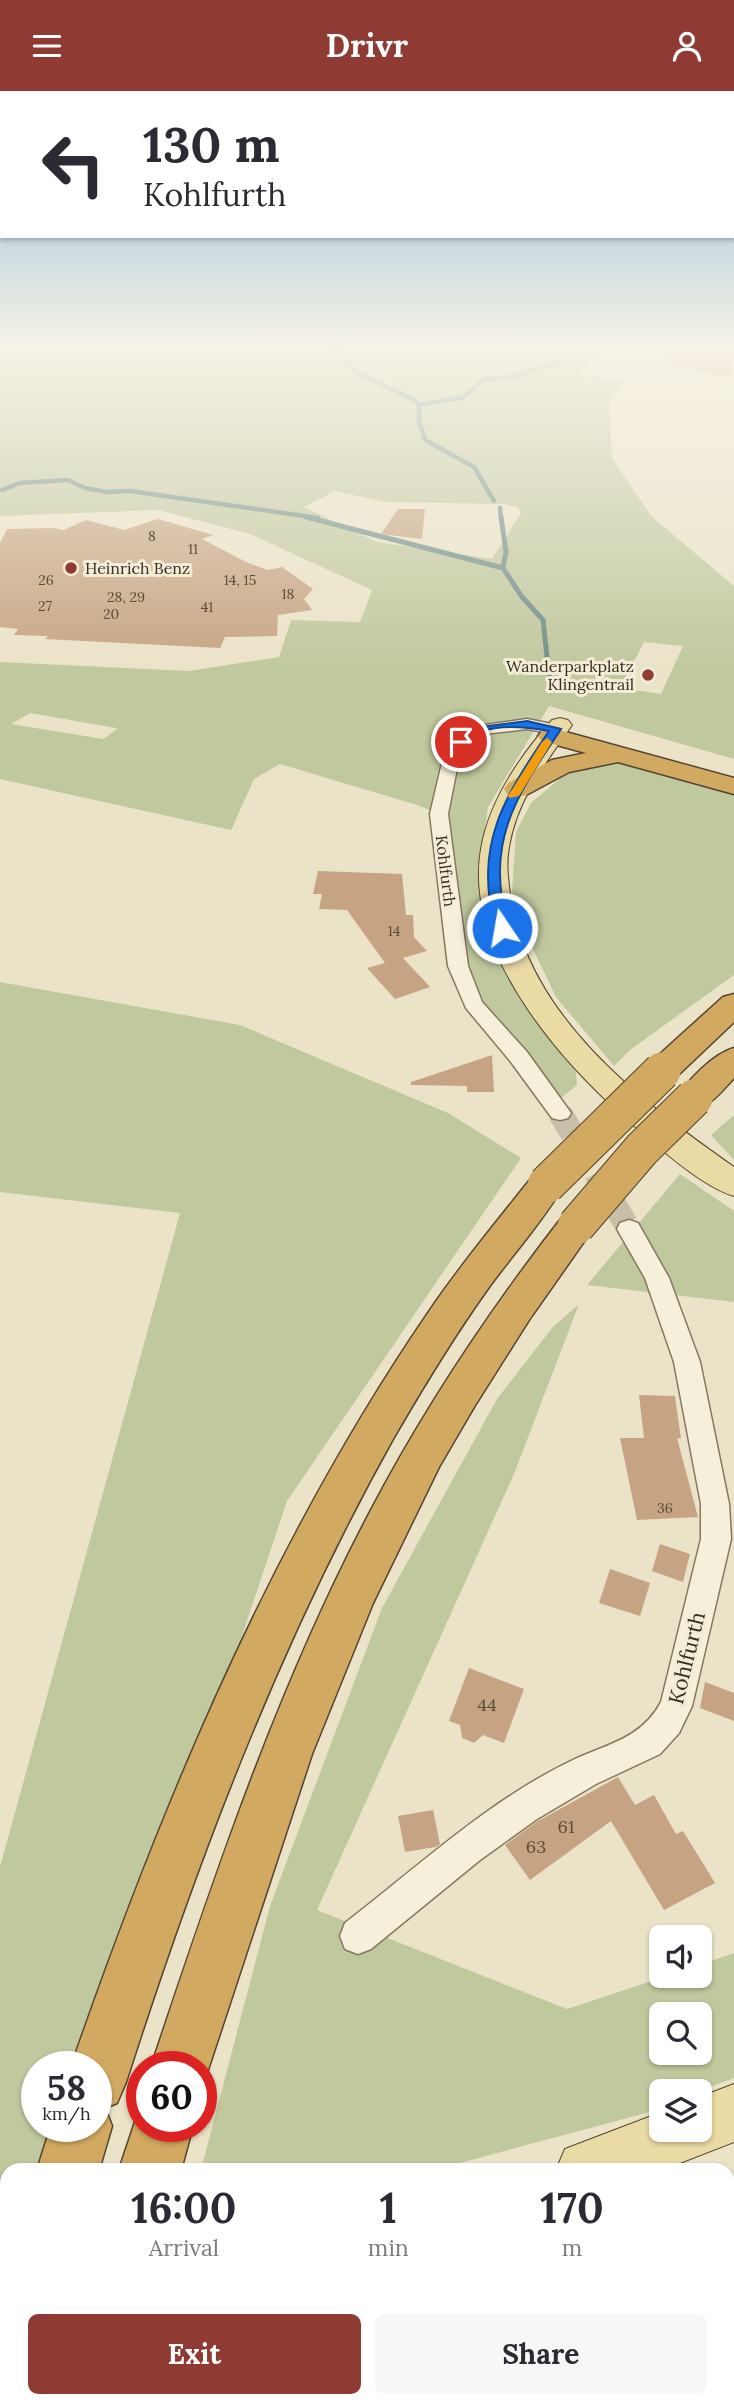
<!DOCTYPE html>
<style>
body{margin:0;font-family:Lora,serif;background:#f7f7f7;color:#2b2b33;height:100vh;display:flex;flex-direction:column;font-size:26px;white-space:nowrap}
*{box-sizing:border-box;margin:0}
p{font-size:23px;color:#7c7c81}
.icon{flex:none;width:38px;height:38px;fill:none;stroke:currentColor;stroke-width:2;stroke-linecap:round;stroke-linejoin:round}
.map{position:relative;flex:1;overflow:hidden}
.sheet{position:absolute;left:0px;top:2072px;width:735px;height:245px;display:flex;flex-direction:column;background:#fff;border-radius:21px 21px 0 0;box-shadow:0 2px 5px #0004}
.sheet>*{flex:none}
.hud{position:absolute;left:0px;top:0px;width:735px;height:147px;box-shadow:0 2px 5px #0004;background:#fff;color:#2b2b33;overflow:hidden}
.buttons{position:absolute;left:649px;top:1834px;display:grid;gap:14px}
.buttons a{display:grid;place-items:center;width:63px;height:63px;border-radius:10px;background:#fff;box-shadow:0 2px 5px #0004;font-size:35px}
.speed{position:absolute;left:21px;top:1960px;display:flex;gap:14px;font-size:35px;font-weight:700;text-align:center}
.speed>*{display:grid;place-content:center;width:91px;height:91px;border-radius:50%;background:#fff;box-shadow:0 2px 5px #0004;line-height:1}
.speed small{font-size:18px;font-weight:400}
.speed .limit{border:10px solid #d22;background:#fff;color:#111}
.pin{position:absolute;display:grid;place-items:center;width:60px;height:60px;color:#fff;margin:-30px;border:4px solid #fff;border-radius:50%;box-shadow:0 2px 7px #0007}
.me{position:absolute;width:77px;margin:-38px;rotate:348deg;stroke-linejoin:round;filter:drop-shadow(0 0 5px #0008)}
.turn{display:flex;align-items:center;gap:24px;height:147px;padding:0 28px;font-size:32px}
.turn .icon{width:91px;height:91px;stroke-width:2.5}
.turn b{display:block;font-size:49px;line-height:60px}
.eta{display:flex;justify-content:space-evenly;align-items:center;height:119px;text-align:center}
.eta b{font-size:42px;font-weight:700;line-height:49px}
.primary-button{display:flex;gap:14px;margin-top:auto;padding:14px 28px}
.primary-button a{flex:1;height:80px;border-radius:10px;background:#903a34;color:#fff;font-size:28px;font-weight:700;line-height:80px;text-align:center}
.primary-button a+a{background:#f7f7f7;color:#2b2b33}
header{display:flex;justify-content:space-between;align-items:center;height:91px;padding:0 28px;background:#903a34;color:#fff;font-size:32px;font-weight:700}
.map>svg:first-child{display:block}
</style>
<header><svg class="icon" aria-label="menu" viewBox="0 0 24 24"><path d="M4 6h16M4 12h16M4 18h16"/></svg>Drivr<svg class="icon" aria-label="person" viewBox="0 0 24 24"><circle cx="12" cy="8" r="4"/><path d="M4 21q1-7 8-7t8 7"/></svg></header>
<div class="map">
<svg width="734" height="2317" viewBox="0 0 734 2317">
<rect width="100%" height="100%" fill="#ebe3c8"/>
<path fill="#c0c89d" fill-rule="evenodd" d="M0 257H600L578 284 626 290 609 308 612 367 651 425 734 495V668L549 615 488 716 480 772 482 812 488 838 513 896 576 981 577 994 560 1008 486 916 466 874 447 745 450 727 417 714 280 673 254 688 231 739 0 688V571L189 580 279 566 291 529 360 531 372 499 250 443 158 419 0 425ZM335 400 385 411 505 413 518 416 521 422 492 468 377 451 304 416ZM644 551 683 555 661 603 620 597ZM30 622 116 637 117 638 103 648 11 633Z
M619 672 654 679 734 703V884L630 959 614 975 556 906 531 854 512 800 516 741 531 712 569 680 591 673Z
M0 891 240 934 448 1022 521 1067 287 1410 96 1981V1976H37V2035H78L64 2079H7V2249L0 2270V1776L180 1122 0 1101Z
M734 1024V1069L711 1044Z
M680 1083 734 1120V1211L587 1194Z
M579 1213 514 1383 317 1819 567 1918 667 1885H700V1874L734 1862V1987L700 2000H662L661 2016 646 2022 434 2079H201L270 1815 382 1517 497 1308 553 1236ZM662 1923H700V1962H662Z
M734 2094V2317H134L135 2312 143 2310H728V2097Z"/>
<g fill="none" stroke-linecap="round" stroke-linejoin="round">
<path stroke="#708d88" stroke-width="4.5" d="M331 257 340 259 335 268 351 274 353 279 416 310 419 314
M2 399 20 392 68 389 85 397 107 401 130 400 318 427
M494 410 474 376 425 349 419 330V314L464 306 483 289 511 286 580 264 586 257
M500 417 501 427"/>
<path stroke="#708d88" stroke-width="5" d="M306 426 503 477 522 506 543 529 549 584
M501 426 506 461 503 477"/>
</g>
<path fill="#c6a382" d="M734 262 730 286 667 273V264Z
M398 418H425L422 448 381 443Z
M158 428 213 444 202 448 248 472 268 479 282 476 313 498 304 508 312 519 278 524 277 545 225 546 220 557 45 548 48 545 14 544 18 538 0 536V452L7 438 53 437 64 439 86 429 124 439Z
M318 780 402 783 406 824H413L414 846 427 860 403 867 430 896 395 908 367 877 385 872 347 819 319 818 322 803H313Z
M492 964 494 1001H467V995L411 994V991Z
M639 1304 675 1305 681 1348 677 1347 698 1426 637 1429 620 1347H644Z
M660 1453 690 1463 683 1491 652 1480Z
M610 1478 650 1492 640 1525 599 1512Z
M469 1577 524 1598 504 1652 483 1644 474 1652 462 1647 460 1634 449 1630Z
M705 1591 734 1602V1630L700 1617Z
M618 1686 635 1714 654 1704 676 1743 683 1740 715 1792 664 1819 611 1730 530 1789 505 1754 538 1730Z
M433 1719 440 1753 436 1756 405 1761 398 1725Z"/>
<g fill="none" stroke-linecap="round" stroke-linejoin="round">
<path stroke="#c7bfa7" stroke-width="24" stroke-dasharray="24 11" stroke-linecap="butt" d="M560 1022 629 1138"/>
<g stroke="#86775f" stroke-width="3">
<path id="street" d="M527 628 562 635 564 638 556 643 527 638 475 644 458 672 448 723 468 875 482 911 527 961 571 1022 568 1027 560 1029 552 1027 511 971 466 917 448 875 430 723 442 672 463 637Z
M629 1129 638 1132 669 1187 700 1271 729 1413 731 1448 692 1615 679 1642 660 1663 596 1693 537 1728 480 1769 371 1858 358 1863 345 1858 340 1845 345 1832C419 1775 490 1708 575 1668 608 1653 642 1647 661 1611L701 1448V1413L674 1271 645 1187 617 1138 620 1132Z"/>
</g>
<g stroke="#544532" stroke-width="2">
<path id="primary" d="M560 627 568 629 572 634C545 673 517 708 509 756 506 772 508 787 510 803 527 925 640 1010 734 1076V1105C701 1096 650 1049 623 1025 554 963 464 858 481 758 489 710 520 665 552 629Z
M734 1993V2051L662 2079H556L565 2058 662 2021V2039H700V2006Z
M7 2219V2283L0 2284V2220Z"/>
</g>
<g stroke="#544532" stroke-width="3">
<path id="highway" d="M551 637 734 687V703L618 671 569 681 526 704 517 706 508 704 504 698 508 692 552 669 586 662 542 650 538 645 542 640Z
M734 903V931L674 988 662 991 650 988 645 980 650 972 723 906Z
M734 957V987C718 1004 707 1022 682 1015L677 1007C688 989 713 963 734 957Z
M546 1081 559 1085 564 1094C543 1130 514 1162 489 1196 454 1245 423 1296 393 1348 279 1552 197 1769 126 1991L117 2012 105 2017 112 2035 99 2079H37L51 2035H96V1976H71C163 1711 271 1451 430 1219 462 1172 498 1129 533 1085Z
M576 1121 589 1125 595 1135 529 1229 474 1316 439 1376 373 1512 312 1663 202 1997 201 1976H151C214 1787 277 1597 370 1421 425 1316 490 1219 563 1125Z
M141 2013 142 2035H193L181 2079H119Z
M7 2249V2310H33L30 2317H0V2252Z
M57 2310H125L124 2317H56Z"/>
</g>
<use href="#street" fill="#f6f0db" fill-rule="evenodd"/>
<use href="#primary" fill="#eadaa4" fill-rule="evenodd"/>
<use href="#highway" fill="#d2a961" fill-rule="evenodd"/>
<g stroke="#544532" stroke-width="39" stroke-linecap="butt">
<path id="highway-bridge" d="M546 1094 662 980
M576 1135 642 1058 694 1007"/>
</g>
<use href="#highway-bridge" stroke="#d2a961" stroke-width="37"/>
</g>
<linearGradient id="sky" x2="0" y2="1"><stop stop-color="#8fb8d6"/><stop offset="0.44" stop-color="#f6f2e6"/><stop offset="1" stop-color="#f6f2e6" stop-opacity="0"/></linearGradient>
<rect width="734" height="582" fill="url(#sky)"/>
<path fill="#1a73e8" stroke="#114b97" stroke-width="2" d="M527 630 561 638C514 708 485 751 508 837L502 841 495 837C474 753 503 708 549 640 523 635 482 630 464 653L455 651 465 638Z"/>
<path fill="#f59e0b" d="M547 647 552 651 519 705 509 707 508 705 542 651Z"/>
<g fill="#903a34" stroke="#f3edd7" stroke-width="2.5">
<circle cx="71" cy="477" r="7"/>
<circle cx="648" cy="584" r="7"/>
</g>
<g text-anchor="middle" stroke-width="6" stroke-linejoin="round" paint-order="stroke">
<g font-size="14" fill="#5b4b39">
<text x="152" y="450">8</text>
<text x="193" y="463">11</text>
<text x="46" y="494">26</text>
<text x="240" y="494">14, 15</text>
<text x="288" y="508">18</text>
<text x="126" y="511">28, 29</text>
<text x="45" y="520">27</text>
<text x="207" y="521">41</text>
<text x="111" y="528">20</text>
<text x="394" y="845">14</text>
<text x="665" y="1422">36</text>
</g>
<g font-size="16" fill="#372e21" stroke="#f3edd7" text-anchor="start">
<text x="85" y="483">Heinrich Benz</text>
<text x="634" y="581" text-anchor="end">Wanderparkplatz<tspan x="634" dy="18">Klingentrail</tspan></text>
</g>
<g font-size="16" fill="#372e21" stroke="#f3edd7">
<text transform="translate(446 780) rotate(83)" y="6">Kohlfurth</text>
</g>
<g font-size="18" fill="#5b4b39">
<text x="487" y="1620">44</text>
<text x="566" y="1742">61</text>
<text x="536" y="1762">63</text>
</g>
<g font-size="21" fill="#372e21" stroke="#f3edd7">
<text transform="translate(687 1567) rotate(-76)" y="7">Kohlfurth</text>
</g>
</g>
</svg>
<div class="buttons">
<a><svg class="icon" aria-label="sound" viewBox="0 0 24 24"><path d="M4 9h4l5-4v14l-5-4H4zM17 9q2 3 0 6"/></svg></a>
<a><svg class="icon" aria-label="search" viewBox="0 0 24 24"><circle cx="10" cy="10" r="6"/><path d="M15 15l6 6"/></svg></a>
<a><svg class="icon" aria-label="layers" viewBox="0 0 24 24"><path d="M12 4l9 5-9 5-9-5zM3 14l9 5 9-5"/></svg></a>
</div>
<div class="speed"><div>58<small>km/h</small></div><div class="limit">60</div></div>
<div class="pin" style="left:461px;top:651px;background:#d93025"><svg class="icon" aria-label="arrive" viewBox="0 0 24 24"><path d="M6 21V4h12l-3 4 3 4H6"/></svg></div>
<svg class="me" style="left:502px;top:837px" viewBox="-20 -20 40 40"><circle r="17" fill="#1a73e8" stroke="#fff" stroke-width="3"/><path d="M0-11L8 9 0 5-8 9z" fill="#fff"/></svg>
<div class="hud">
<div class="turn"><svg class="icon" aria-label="left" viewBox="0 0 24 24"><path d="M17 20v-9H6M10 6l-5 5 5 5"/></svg><div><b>130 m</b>Kohlfurth</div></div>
</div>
<section class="sheet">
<div class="eta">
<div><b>16:00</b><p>Arrival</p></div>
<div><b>1</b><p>min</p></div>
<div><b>170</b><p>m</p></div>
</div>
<div class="primary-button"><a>Exit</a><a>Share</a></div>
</section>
</div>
